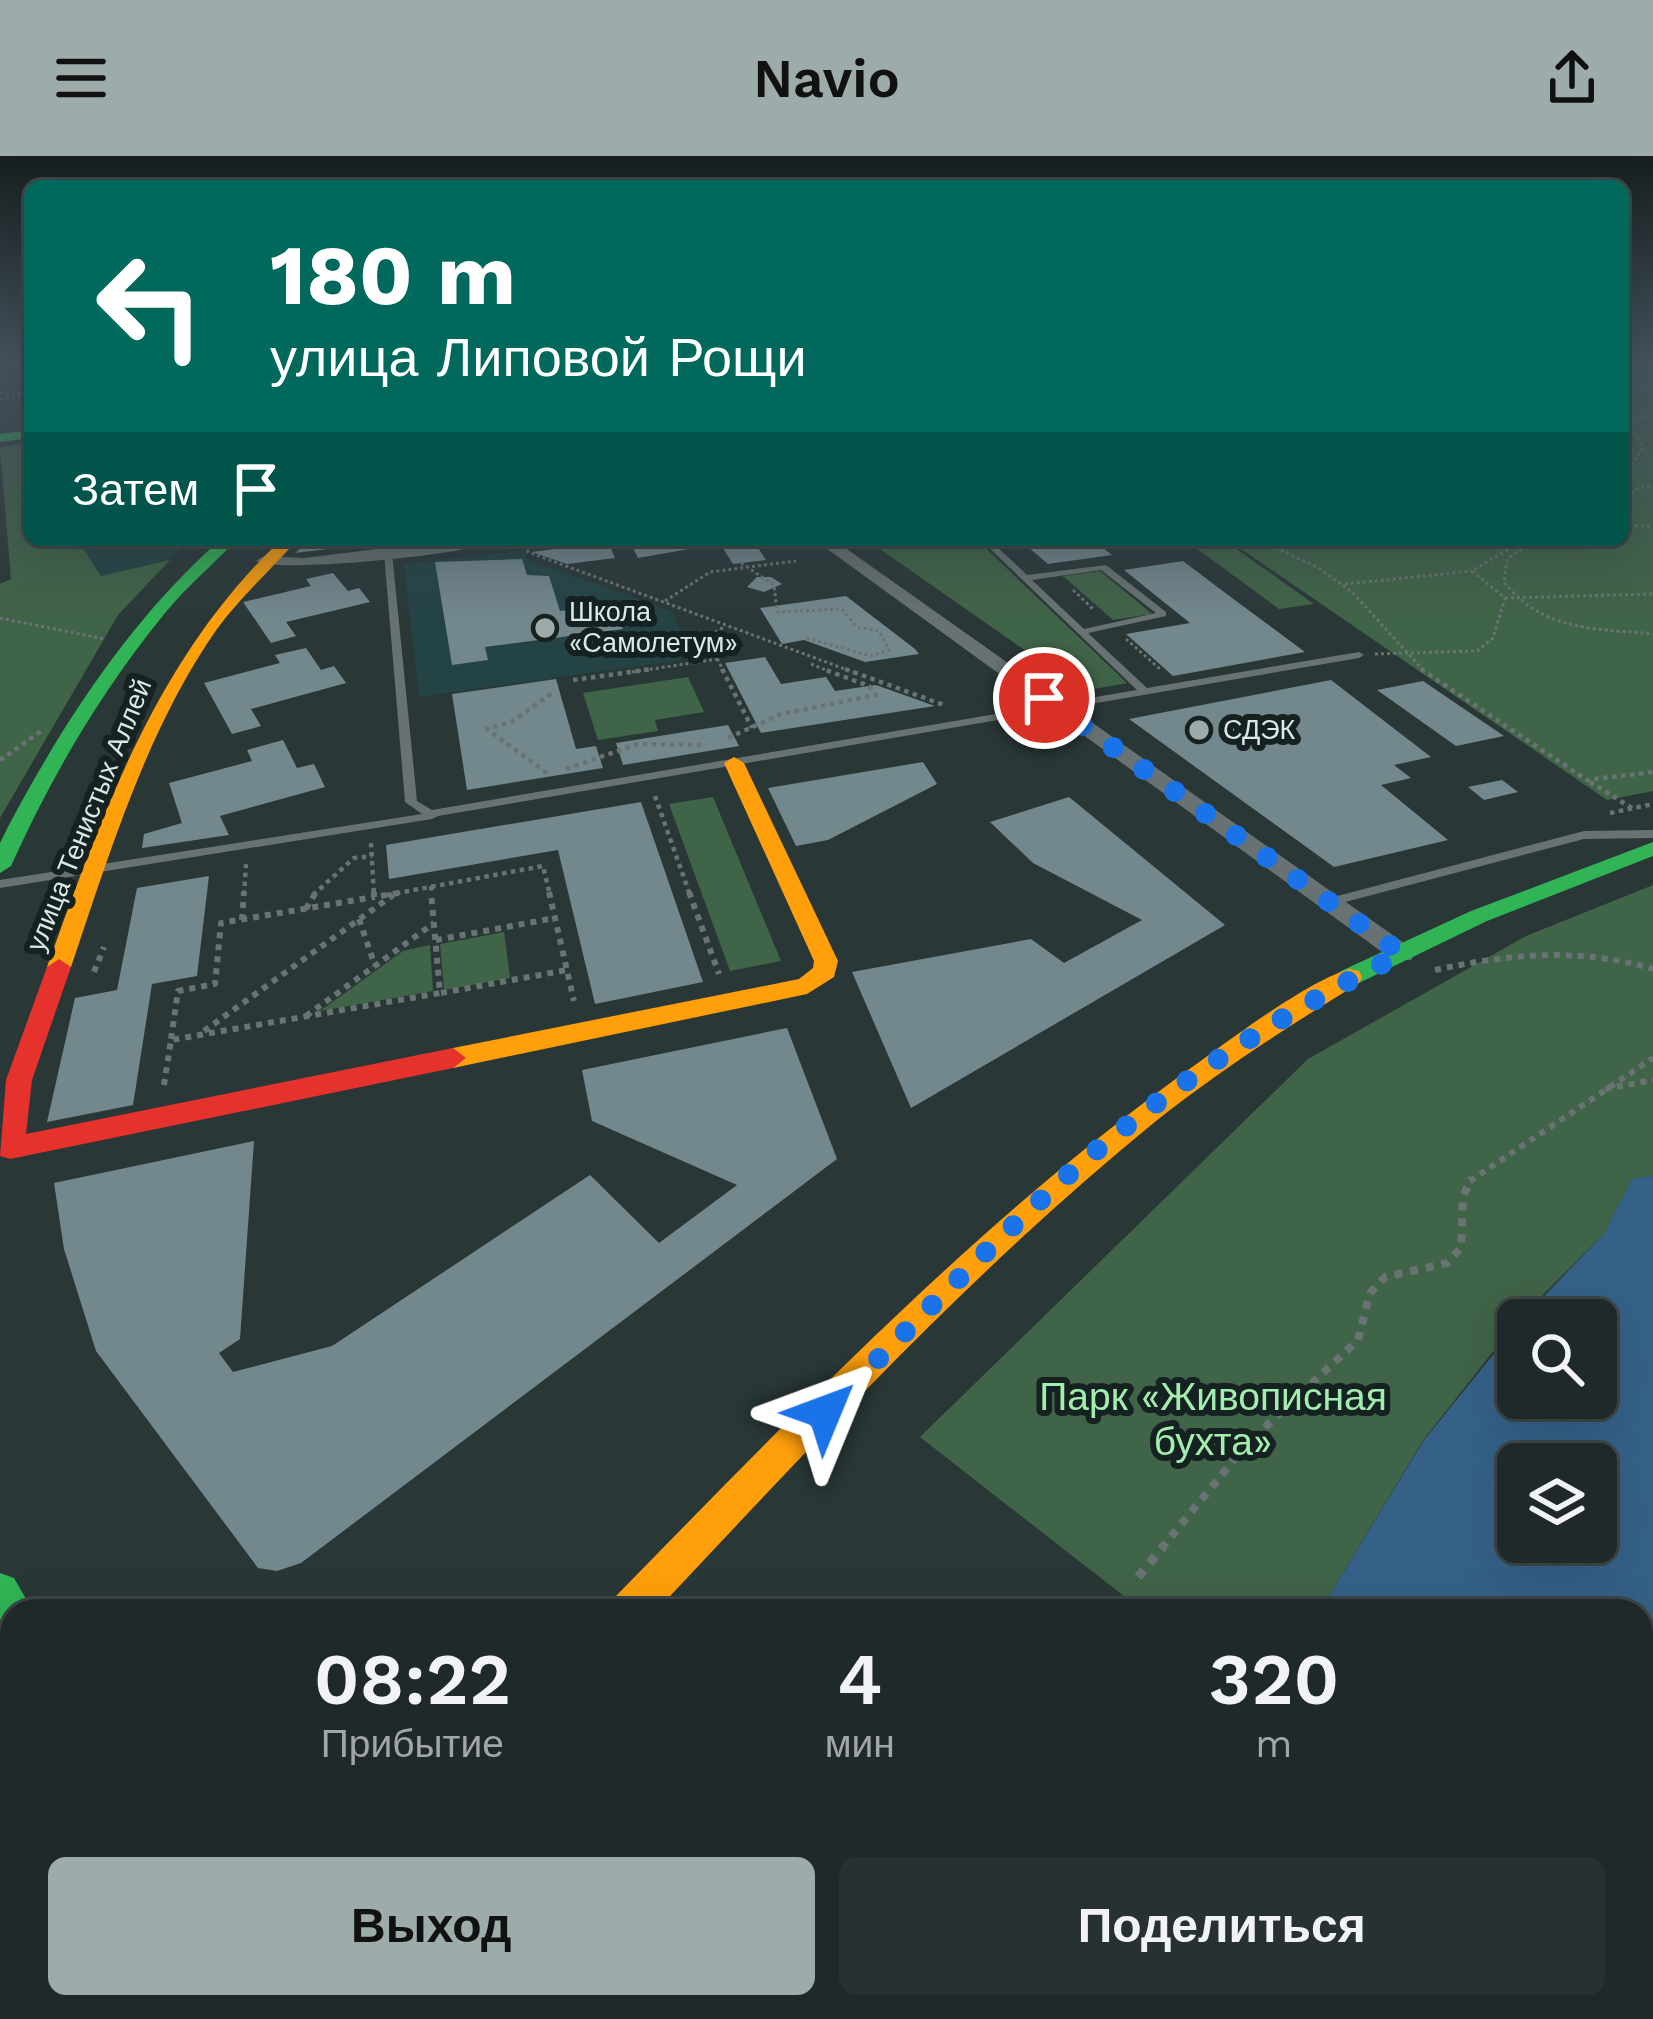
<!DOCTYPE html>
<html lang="ru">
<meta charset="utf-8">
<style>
body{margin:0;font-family:"Work Sans",sans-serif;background:#283131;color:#f1f3f6;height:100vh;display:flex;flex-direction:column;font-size:45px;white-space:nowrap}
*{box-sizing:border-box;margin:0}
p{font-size:39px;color:#a2a6a8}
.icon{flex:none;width:66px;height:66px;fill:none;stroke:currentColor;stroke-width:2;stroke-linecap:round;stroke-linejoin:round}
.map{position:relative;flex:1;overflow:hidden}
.details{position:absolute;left:0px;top:1443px;width:1653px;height:420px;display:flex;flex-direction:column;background:#202929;border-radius:36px 36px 0 0;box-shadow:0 12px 48px #0002,0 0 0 3px #3d4546}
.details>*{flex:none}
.hud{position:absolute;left:24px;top:24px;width:1605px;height:366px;border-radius:18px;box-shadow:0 12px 48px #0002,0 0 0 3px #3d4546;background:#00695c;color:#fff;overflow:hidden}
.controls{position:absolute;left:1497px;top:1143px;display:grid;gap:24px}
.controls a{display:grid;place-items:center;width:120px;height:120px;border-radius:18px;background:#202929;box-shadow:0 12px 48px #0002,0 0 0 3px #3d4546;font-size:60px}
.pin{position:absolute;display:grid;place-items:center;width:102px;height:102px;color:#fff;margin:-51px;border:6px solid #fff;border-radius:50%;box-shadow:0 3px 12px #0007}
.me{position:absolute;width:132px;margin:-66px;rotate:46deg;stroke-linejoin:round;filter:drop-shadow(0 0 9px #0008)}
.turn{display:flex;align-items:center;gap:42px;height:252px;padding:0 48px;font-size:54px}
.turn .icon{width:156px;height:156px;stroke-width:2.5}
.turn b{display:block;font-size:84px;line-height:102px}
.then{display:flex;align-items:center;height:114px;padding:0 48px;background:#0003;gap:24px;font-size:45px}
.eta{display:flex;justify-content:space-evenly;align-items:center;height:204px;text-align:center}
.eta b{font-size:72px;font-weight:600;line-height:84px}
.button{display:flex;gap:24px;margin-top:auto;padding:24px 48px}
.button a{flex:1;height:138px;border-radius:18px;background:#9dabab;color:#111;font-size:48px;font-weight:600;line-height:138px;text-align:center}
.button a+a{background:#283131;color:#f1f3f6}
header{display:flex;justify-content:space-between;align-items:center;height:156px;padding:0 48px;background:#9dabab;color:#111;font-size:54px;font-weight:600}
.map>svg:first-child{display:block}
</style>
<header><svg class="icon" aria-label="menu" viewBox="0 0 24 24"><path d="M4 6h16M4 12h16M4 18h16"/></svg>Navio<svg class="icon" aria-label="share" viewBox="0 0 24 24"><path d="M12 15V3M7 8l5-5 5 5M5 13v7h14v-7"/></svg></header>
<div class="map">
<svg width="1653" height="1863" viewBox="0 0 1653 1863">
<rect width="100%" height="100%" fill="#2a3737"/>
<path fill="#244344" d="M78 384H192L170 404 101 420Z
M524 394 527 403 671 455 688 490 680 504 419 541 404 408Z"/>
<path fill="#406447" d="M1623 205H1653V635L1607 644 1228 384H1623Z
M30 287V384H78L101 420 170 404 118 459 0 662V428L11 423 0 291Z
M867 384H977L1127 527 1083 535Z
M1185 384H1224L1314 448 1279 453Z
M1100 415 1152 458 1113 464 1063 420Z
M688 521 704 556 655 564 658 575 598 584 583 537Z
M713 641 781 805 730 815 669 648Z
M1653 729V1020L1632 1023 1604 1078 1518 1164 1424 1283 1320 1455H1143L920 1281 1308 903 1526 780Z
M504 776 510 822 444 834 440 788Z
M430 789 433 835 320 855 403 795Z
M0 1685 12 1699V1851H127L123 1863H0Z"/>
<path fill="#356188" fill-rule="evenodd" d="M1653 1020V1863H1420L1410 1851H1641V1455H1320L1424 1284 1518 1168V1242H1596V1164H1521L1604 1078 1632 1023ZM1518 1308H1596V1386H1518Z"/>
<path fill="#73888d" d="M311 384H377V387L295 397Z
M629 384H703L706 390 638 402Z
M718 384H753L766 404 733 408Z
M1020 384H1093L1112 399 1048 408Z
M608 386 615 402 567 408 532 396Z
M522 403 527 419 549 420 560 455 613 448 623 473 485 491 488 504 452 509 435 406Z
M1183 405 1228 439 1305 496 1173 520 1126 478 1190 467 1124 414Z
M333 417 348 435 359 432 370 446 286 466 296 480 271 487 243 446 311 430 306 423Z
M757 421H771L782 428 764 436 747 431Z
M846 440 915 493 919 498 865 506 804 484 782 488 760 452Z
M306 492 321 514 334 510 346 527 251 553 261 570 232 578 204 527 280 507 275 499Z
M765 501 781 528 826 521 835 535 876 529 935 550 761 577 725 507Z
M556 523 576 593 596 590 603 612 467 634 452 538Z
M1331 524 1431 601 1394 609 1411 622 1381 629 1448 684 1334 711 1129 563Z
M1423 525 1504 580 1456 590 1377 534Z
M728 569 739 590 623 609 616 587Z
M283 584 297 612 314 608 325 631 220 660 229 679 142 692 144 678 182 667 169 627 252 605 247 594Z
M923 606 937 628 828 684 796 690 768 632Z
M1502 624 1518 636 1484 644 1468 631Z
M1069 641 1225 769 911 952 852 816 1031 783 1064 807 1142 764 1033 707 990 666Z
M641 646 703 826 595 848 558 694 389 723 386 689Z
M209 720 197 820 152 828 133 949 47 966 75 842 117 834 137 732Z
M787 872 837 1003 301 1407 277 1415 258 1412 96 1195 64 1093 54 1027 254 985 240 1183 219 1197 233 1216 332 1190 590 1019 659 1087 737 1029 592 965 582 914Z
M505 1851H591L594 1856 587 1863H493Z
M622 1851H938L948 1863H629Z"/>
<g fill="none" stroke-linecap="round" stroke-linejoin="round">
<path stroke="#6a7373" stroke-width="3" stroke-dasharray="3 3" stroke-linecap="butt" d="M1623 234 1630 228H1653
M0 236 30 239
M0 243 19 240
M1623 255 1643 292 1623 322
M1627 261 1653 260
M1623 353 1635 333 1653 329
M1623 369 1653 370
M1259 384 1319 412 1352 436 1425 516
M1568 384 1529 388 1507 403 1504 426C1544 476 1594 472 1653 478
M526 388 528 396 853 516
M741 407 774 429 777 456 842 453 857 471 879 475 889 494 871 500 806 482
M1345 428 1472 415
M1073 434 1094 454
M1505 442 1653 438
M665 445 710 416 796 405
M0 462 105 483
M1126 483 1161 514
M1375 498 1477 495 1493 482 1505 442 1472 415 1524 384
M811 508 831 516
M632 516 718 503
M724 516 707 482 725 470"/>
<path stroke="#6a7373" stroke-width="4.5" stroke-dasharray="4.5 4.5" stroke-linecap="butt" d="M722 513 752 572
M845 513 944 549
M1421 513 1587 624 1653 616
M573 524 652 513
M728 582 781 558 876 539 869 530 823 513
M0 604 44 573
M566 613 638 588 704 589
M547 617 487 573 513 565 555 535
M1590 626 1635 654
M655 640 690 739
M1610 657 1653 648
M371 687 374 739
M431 730 432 739
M244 739 246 708
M313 739 354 702 372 700
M387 739 543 710 550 739"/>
<path stroke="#6a7373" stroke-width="6" stroke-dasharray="6 6" stroke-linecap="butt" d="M374 736V741L404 736
M549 736 574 845
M689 736 719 818
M306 753 316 736
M359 763 375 810
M242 764 244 736
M436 784 555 762
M1435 814C1509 798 1579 791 1653 813
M94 816 104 791
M441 837 567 814
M306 860 434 767
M204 875 393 739
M171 883 178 835 215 828 221 767 374 741
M164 929 171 884 440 837 431 736
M1605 933 1653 924
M1470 1025 1653 902"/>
<path stroke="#6a7373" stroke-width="8" stroke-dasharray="8 8" stroke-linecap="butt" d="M1161 1393 1246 1289 1358 1184 1370 1137 1385 1121 1447 1107 1461 1092 1463 1040 1472 1022"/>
<path stroke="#6a7373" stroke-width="9" stroke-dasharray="9 9" stroke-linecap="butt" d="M1138 1421 1164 1390"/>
<path fill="#687272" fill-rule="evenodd" d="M981 384H990L1027 419 1106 409 1166 456V460L1088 477 1147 532 1359 496 1364 499 1359 502 438 660 432 663 0 732V724L422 658 405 646 384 397 388 394 392 397 417 645 432 654 1137 534ZM1101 414 1156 457 1084 473 1032 424Z
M1653 674V682L1584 683 1330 750 1324 746 1326 743 1584 675Z"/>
<path fill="#687272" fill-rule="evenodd" d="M450 384H498C476 398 276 418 256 405L264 400 304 402Z
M815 384H834L1411 792 1415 798 1411 804H1393Z"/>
<path fill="#30b455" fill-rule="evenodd" d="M30 274V282L0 286V278Z
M220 384H236C213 409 187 430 165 457 102 534 52 619 11 710L0 717V687L9 669C65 564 130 464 220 384Z
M1653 686V700L1487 765 1359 827 1350 829 1338 821 1341 815 1471 755Z
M0 1417 14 1422 33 1455H12V1474L0 1468Z
M211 1851H266L261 1863H206Z"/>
<path fill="#ff9f0a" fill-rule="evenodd" d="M281 384H297C271 414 241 440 217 473 147 573 110 696 71 811L59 819 50 817 47 811C103 655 158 500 281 384Z
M734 601 744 607 838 805 834 821 807 838 453 912 444 909 440 902 453 892 799 823 813 812 814 805 724 607Z
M1350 813 1359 815 1362 821 1359 827C1289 870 1220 914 1156 965 974 1113 816 1285 656 1455H610L615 1441C801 1251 985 1058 1202 904 1236 879 1312 823 1350 813Z"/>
<path fill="#e5322d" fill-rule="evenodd" d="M59 803 71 811 32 924 26 978 453 892 466 902 453 912 10 1003 0 1000 6 924 47 811Z"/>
</g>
<linearGradient id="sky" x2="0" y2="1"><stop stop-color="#171e1e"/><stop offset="0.44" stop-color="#44535e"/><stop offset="1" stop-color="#44535e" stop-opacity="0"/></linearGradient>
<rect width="1653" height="466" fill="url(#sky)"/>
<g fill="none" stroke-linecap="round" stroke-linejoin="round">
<path stroke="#1a73e8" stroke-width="21" stroke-dasharray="0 37.8" d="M825 1256C899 1183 971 1108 1047 1038 1150 942 1276 859 1402 798L1044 542"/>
</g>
<g fill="#9dabab" stroke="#162121" stroke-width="4.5">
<circle cx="545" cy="472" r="12"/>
<circle cx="1199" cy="574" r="12"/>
</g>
<g text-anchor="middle" stroke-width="12" stroke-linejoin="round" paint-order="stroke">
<g font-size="27" fill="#dbe9ea" stroke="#162121" text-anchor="start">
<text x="569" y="465">Школа<tspan x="569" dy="31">«Самолетум»</tspan></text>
<text x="1223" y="583">СДЭК</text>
</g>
<g font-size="27" fill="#dbe9ea" stroke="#162121">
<text transform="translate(89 659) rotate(-68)" y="9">улица Тенистых Аллей</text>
</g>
<g font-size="39" fill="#a2eeae" stroke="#162121">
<text x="1213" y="1254">Парк «Живописная<tspan x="1213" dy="45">бухта»</tspan></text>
</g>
</g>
</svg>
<div class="controls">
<a><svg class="icon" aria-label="search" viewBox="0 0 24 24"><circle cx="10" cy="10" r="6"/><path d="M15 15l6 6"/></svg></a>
<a><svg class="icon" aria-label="layers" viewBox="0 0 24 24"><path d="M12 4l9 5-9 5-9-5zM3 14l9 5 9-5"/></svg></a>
</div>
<div class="pin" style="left:1044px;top:542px;background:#d93025"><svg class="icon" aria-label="arrive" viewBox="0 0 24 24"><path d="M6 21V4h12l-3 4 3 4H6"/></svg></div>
<svg class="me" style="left:825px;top:1256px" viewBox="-20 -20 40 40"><path d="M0-17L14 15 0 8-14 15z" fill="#1a73e8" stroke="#fff" stroke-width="4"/></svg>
<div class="hud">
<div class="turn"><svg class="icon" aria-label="left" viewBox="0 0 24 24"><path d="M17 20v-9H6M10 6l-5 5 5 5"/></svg><div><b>180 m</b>улица Липовой Рощи</div></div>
<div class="then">Затем<svg class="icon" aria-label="arrive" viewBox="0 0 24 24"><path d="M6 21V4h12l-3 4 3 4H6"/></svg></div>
</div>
<section class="details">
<div class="eta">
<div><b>08:22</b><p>Прибытие</p></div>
<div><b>4</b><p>мин</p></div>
<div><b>320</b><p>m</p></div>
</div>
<div class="button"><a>Выход</a><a>Поделиться</a></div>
</section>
</div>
